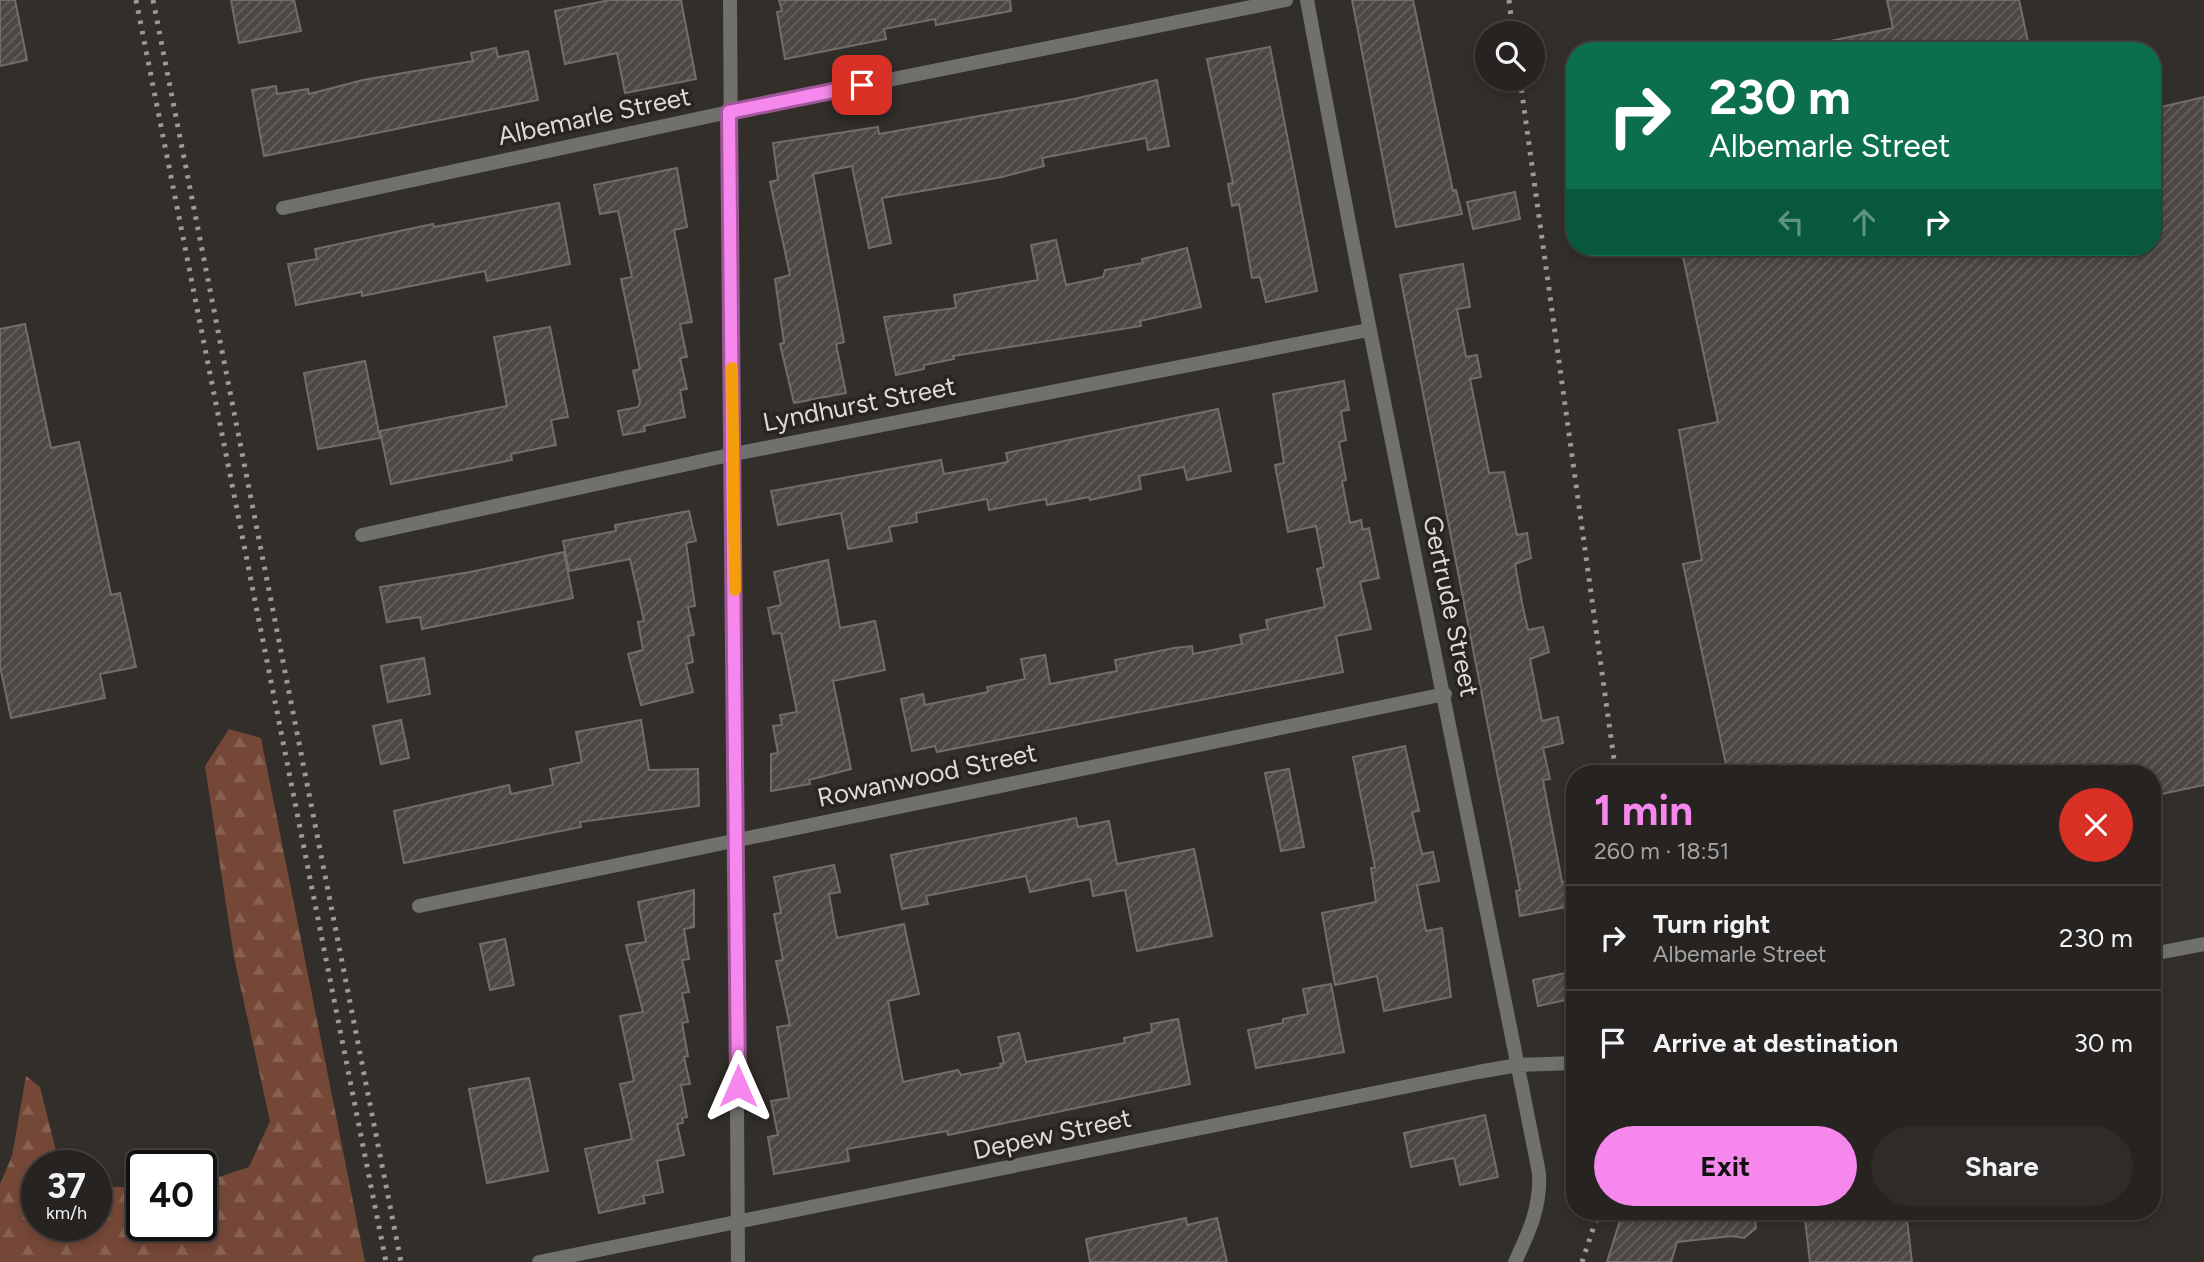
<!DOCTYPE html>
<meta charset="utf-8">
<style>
body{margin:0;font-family:Figtree,sans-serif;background:#2e2b29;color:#f1f3f6;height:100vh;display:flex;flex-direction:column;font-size:26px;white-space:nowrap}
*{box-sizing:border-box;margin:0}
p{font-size:23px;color:#a4a4a5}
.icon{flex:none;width:38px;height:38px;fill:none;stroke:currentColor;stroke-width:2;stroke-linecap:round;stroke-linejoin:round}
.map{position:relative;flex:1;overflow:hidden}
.sheet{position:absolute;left:1566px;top:765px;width:595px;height:455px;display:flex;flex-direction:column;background:#262320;border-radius:28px;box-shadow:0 4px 10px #0003,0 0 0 2px #42403e}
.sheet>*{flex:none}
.hud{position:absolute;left:1566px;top:42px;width:595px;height:214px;border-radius:28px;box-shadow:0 4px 10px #0003,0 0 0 2px #42403e;background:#0b6e4f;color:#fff;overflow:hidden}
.buttons{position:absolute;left:1475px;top:21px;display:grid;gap:14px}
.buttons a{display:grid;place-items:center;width:70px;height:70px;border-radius:50%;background:#262320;box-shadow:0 4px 10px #0003,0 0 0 2px #42403e;font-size:35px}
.speed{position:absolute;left:21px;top:1150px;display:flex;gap:14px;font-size:35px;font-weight:700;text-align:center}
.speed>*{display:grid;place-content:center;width:91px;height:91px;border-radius:50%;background:#262320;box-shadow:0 4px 10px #0003,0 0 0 2px #42403e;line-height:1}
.speed small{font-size:18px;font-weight:400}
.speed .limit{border:4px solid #111;border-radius:10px;background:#fff;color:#111}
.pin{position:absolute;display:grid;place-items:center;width:60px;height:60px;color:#fff;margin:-30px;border-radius:14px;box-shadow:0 4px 10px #0006}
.me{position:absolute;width:77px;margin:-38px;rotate:0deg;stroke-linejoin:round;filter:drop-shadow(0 0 5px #0008)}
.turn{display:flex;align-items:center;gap:24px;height:147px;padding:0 28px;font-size:32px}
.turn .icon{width:91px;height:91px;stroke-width:2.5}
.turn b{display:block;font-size:49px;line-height:60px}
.lanes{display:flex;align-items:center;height:66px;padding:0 28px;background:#0003;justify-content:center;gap:35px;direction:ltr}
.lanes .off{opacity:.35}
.round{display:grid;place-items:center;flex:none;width:74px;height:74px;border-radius:37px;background:#2e2b29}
.summary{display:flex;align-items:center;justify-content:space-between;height:119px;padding:0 28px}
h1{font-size:42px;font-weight:700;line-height:52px;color:#f688ed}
.primary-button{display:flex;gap:14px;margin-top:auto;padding:14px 28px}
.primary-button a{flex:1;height:80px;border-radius:42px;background:#f688ed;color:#111;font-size:28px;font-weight:700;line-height:80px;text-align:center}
.primary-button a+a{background:#2e2b29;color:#f1f3f6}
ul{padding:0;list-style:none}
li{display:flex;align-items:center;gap:21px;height:105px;padding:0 28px;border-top:2px solid #42403e}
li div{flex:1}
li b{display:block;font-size:26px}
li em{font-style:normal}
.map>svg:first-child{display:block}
</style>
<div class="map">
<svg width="2204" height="1262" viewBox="0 0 2204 1262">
<defs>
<pattern id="forest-firs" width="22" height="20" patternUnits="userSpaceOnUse" patternTransform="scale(1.75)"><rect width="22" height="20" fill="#754737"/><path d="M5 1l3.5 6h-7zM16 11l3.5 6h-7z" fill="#886153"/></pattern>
<pattern id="building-hatch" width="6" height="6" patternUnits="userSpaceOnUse" patternTransform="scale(1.75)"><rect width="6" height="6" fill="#4d4743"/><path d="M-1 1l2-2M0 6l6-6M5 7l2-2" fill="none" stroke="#66615d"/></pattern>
</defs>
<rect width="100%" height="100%" fill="#322f2a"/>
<path fill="url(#forest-firs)" d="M229 729 261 738 365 1262H0V1184L12 1156 26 1076 40 1087 56 1151 66 1165 37 1166V1225H96V1186L142 1188V1225H201V1183L249 1167 270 1121 234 957 205 766Z"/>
<path fill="url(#building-hatch)" stroke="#736d68" stroke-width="2" d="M0 0H15L27 60 0 66Z
M231 0H294L301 31 239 43Z
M610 0H681L696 79 625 93 617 53 565 64 555 11Z
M779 0H1010L1011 11 936 25 935 19 884 29 886 39 785 59 777 12 782 11Z
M1352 0H1413L1453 191 1456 190 1462 214 1396 227Z
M1887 0H2019L2030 51H1831L1830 41 1893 28Z
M1270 47 1317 291 1266 302 1260 277 1252 278 1239 204 1232 206 1228 184 1233 183 1207 59Z
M496 48 498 57 528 51 538 100 264 156 252 90 276 86 277 94 308 89 309 94 363 80 473 61 471 53Z
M1157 80 1169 146 1148 150 1146 138 1042 158 1044 166 1002 177 882 198 891 243 869 248 852 166 813 174 844 342 836 344 846 393 794 403 780 344 784 343 775 279 790 275 770 182 778 180 773 143 878 127 879 134 1074 99Z
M2204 97V785L2152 796V774H1728L1683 564 1702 560 1679 430 1718 422 1681 247H2152V109Z
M677 168 687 227 674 230 692 322 680 324 687 357 680 358 687 389 680 390 685 417 644 426 645 431 623 435 618 411 638 407 640 402 633 371 640 369 621 279 632 277 618 211 600 214 594 185Z
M1515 192 1520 219 1473 229 1467 202Z
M559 203 570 264 487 281 485 271 362 296V292L296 305 288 264 317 259 315 249 433 224 434 227Z
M1056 240 1066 285 1103 277 1105 270 1143 263 1142 259 1187 248 1201 307 1140 321 1141 326 953 356 954 359 924 365V369L896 375 884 317 956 308 954 295 1038 280 1031 245Z
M1463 264 1470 307 1457 309 1466 357 1477 355 1481 377 1470 379 1489 473 1504 472 1517 535 1527 533 1531 558 1515 564 1522 603 1528 630 1543 627 1549 652 1530 659 1542 721 1558 717 1563 743 1543 748 1550 779 1543 780 1562 882 1567 881 1572 906 1520 916 1516 891 1520 890 1400 275Z
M25 324 51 448 79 442 111 595 120 593 136 667 100 674 105 698 11 718 0 666V329Z
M550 327 568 417 551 420 556 445 511 454 512 460 391 484 380 431 507 406 494 337Z
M365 361 380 438 318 449 304 373Z
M1344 381 1349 410 1341 411 1346 440 1339 442 1346 480 1342 481 1350 523 1361 520 1363 530 1369 528 1379 578 1360 582 1371 629 1336 636 1343 672 937 752 935 746 912 751 901 699 923 694 925 705 988 692 987 687 1025 679 1021 659 1045 655 1050 684 1117 671 1115 660 1174 648 1192 646 1193 654 1242 644 1240 635 1268 629 1266 620 1325 607 1317 569 1324 567 1316 526 1288 532 1275 465 1284 463 1273 394Z
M1218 409 1231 471 1187 480 1184 467 1139 476 1141 489 1090 500 1089 497 1047 505 1046 499 989 510 987 499 916 513 917 522 889 527 892 541 848 549 841 513 778 525 771 491 941 460 944 474 1008 462 1006 453Z
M689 511 696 541 686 543 695 606 688 607 694 635 688 636 693 662 686 664 693 692 641 705 628 654 643 650 638 622 644 621 630 559 569 571 563 541 616 531 615 525Z
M564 552 573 598 422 629 420 617 387 622 380 587 470 572Z
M828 560 840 628 875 621 885 670 833 681 851 769 809 780 810 784 771 791V754L778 753 773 726 782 725 780 715 797 712 781 633 773 634 768 608 781 605 774 572Z
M424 658 430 694 388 702 381 666Z
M401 720 409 758 381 764 373 726Z
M641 720 649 770 698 769 699 806 580 822 581 827 404 863 394 811 509 785 511 794 553 785 550 769 582 762 576 732Z
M1405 746 1419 811 1412 812 1422 854 1433 852 1439 881 1417 885 1426 931 1442 928 1451 997 1384 1011 1377 976 1335 985 1322 913 1376 902 1371 868H1375L1353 757Z
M1289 769 1304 847 1281 851 1265 773Z
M1076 818 1078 827 1109 821 1117 864 1194 849 1212 936 1137 951 1125 890 1093 896 1090 879 1030 892 1026 876 926 896 928 904 902 909 891 855Z
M834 865 840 892 829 894 837 938 904 924 919 994 888 1001 903 1082 958 1070 961 1075 1001 1067 1000 1064 1004 1063 998 1037 1019 1033 1026 1062 1125 1043 1124 1038 1152 1032 1151 1024 1178 1019 1190 1084 948 1135 947 1131 847 1149 849 1161 774 1174 768 1137 778 1135 771 1101 789 1098 777 1027 790 1025 776 961 783 960 774 914 781 913 774 877Z
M694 890V927L684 929 689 959 682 960 689 992 682 993 688 1022 682 1023 688 1056 684 1057 690 1084 681 1085 687 1117 682 1118 683 1123 677 1124 684 1155 657 1161 663 1192 643 1196 645 1203 599 1213 585 1149 632 1139 620 1084 634 1081 620 1016 643 1012 626 945 646 942 638 902Z
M505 939 514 985 490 990 480 944Z
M1575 971V998L1538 1006 1533 980Z
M1331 984 1344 1052 1256 1068 1248 1030 1283 1023V1019L1308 1014 1303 989Z
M529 1078 548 1171 487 1183 469 1089Z
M1485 1115 1498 1177 1460 1185 1454 1158 1411 1167 1404 1133Z
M1623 1211H1754L1756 1228 1744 1238 1732 1236 1677 1242 1671 1262H1607Z
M1804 1211H1906L1912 1262H1810Z
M1186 1218 1187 1225 1217 1218 1227 1262H1090L1086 1239Z"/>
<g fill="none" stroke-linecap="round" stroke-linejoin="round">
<path stroke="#70706d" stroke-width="14" d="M1307 0C1379 392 1462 782 1539 1173 1541 1207 1529 1232 1515 1262
M283 208 729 112 1286 0
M362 535 734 454 1368 330
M419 906 1445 694
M2152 954 2204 944
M539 1262 1478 1072 1518 1065 1575 1063"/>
<path stroke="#70706d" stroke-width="14" d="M730 0 738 1262"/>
<path stroke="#9d9a96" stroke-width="5" stroke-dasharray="3.5 7" stroke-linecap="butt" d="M136 0 386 1262
M153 0 401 1262
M1509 0 1513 33
M1520 79 1616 774
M1582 1262 1599 1211"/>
</g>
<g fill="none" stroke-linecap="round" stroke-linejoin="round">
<g stroke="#a0589a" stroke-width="18">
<path id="route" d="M738 1086 729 112 862 85"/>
</g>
<use href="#route" stroke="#f688ed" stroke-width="12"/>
<path stroke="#f59e0b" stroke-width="12" d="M732 368 735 590"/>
</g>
<g text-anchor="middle" stroke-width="7" stroke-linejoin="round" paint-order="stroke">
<g font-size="26" fill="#dddbd7" stroke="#282520">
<text transform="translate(594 116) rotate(-12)" y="9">Albemarle Street</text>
<text transform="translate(859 404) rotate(-11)" y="9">Lyndhurst Street</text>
<text transform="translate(1451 606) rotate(78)" y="9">Gertrude Street</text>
<text transform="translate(927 775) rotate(-12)" y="9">Rowanwood Street</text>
<text transform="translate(1052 1134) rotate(-12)" y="9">Depew Street</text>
</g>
</g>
</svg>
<div class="buttons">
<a><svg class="icon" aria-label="search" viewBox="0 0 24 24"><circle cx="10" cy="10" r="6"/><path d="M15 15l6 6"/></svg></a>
</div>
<div class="speed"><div>37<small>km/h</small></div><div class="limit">40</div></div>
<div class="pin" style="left:862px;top:85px;background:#d93025"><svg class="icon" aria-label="arrive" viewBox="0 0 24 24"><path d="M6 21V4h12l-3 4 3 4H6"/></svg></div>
<svg class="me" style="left:738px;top:1086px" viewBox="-20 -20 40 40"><path d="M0-17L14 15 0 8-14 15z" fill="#f688ed" stroke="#fff" stroke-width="4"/></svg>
<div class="hud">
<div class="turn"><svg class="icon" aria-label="right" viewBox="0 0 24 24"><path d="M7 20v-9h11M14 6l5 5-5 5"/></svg><div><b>230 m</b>Albemarle Street</div></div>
<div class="lanes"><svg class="icon off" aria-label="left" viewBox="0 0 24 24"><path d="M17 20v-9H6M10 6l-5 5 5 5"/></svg><svg class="icon off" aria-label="ahead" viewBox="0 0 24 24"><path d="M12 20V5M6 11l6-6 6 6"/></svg><svg class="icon" aria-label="right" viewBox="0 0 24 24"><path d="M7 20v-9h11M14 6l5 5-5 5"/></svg></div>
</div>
<section class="sheet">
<div class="summary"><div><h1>1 min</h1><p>260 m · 18:51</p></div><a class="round" style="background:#d93025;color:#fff"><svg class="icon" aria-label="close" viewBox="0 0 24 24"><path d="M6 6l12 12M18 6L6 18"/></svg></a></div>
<ul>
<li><svg class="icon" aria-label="right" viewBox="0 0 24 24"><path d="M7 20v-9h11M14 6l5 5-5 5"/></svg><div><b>Turn right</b><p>Albemarle Street</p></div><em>230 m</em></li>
<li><svg class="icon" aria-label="arrive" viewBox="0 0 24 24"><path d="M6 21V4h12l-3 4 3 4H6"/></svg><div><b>Arrive at destination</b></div><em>30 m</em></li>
</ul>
<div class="primary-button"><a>Exit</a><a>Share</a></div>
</section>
</div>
